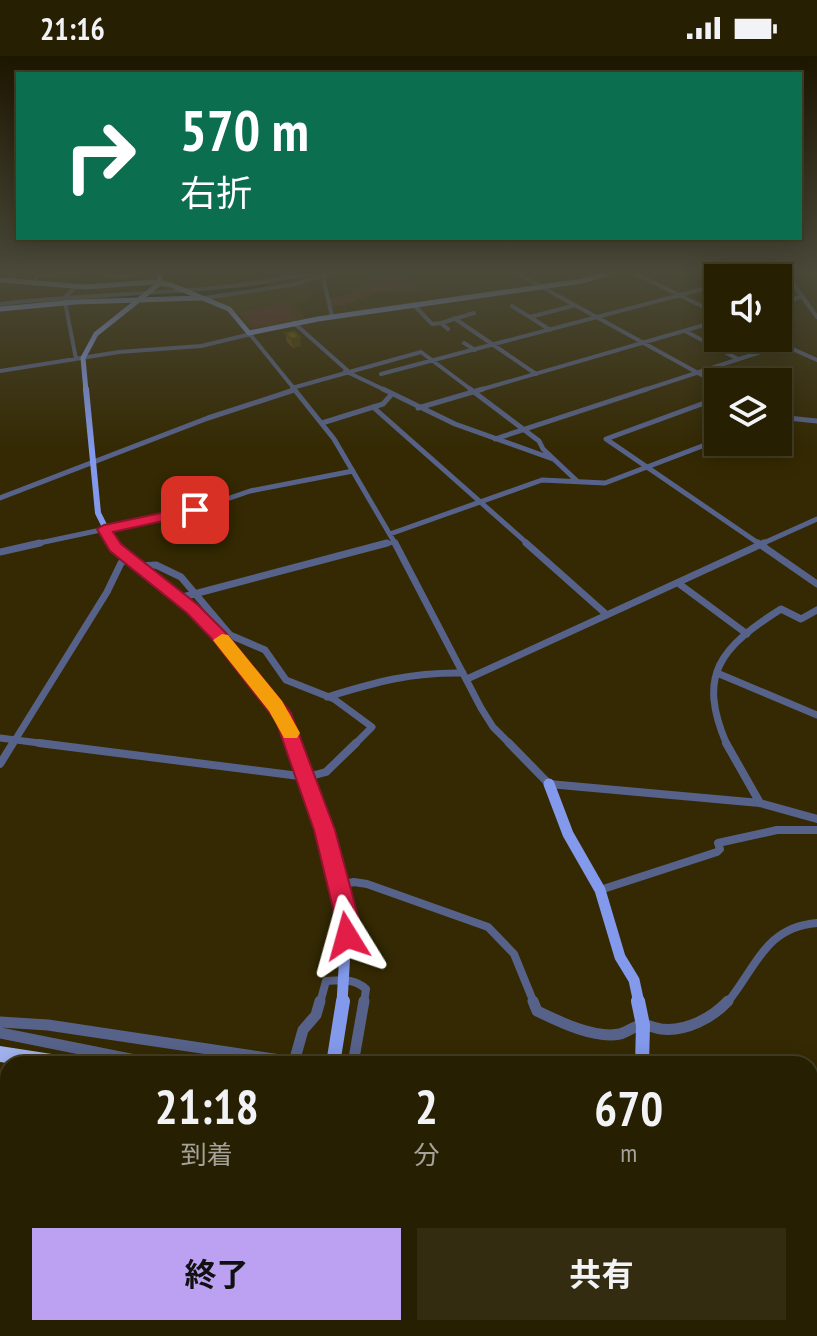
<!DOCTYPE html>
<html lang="ja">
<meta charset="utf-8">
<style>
body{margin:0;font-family:"PT Sans Narrow","Noto Sans JP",sans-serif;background:#332c11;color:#f1f3f6;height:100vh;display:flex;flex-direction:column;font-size:30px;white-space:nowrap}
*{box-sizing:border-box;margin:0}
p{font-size:26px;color:#a4a299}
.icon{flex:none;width:44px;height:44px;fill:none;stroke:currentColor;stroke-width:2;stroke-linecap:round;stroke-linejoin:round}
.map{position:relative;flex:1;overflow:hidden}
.details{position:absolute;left:0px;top:1000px;width:818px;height:280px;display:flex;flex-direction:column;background:#271f02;border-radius:24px 24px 0 0;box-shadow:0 4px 20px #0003,0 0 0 2px #433d24}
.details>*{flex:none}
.banner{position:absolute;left:16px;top:16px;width:786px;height:168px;border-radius:0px;box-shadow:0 4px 20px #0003,0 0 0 2px #433d24;background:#0b6e4f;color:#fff;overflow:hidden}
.buttons{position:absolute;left:704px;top:208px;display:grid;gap:16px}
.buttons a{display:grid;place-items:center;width:88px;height:88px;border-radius:0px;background:#271f02;box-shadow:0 4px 20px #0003,0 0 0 2px #433d24;font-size:40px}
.pin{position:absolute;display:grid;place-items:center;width:68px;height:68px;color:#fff;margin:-34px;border-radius:16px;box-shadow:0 4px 12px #0006}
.me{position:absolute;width:88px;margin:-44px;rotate:352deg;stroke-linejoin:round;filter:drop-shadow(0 0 6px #0008)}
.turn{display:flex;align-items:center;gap:28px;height:168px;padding:0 32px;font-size:36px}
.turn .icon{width:104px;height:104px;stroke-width:2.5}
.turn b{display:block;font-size:56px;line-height:68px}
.eta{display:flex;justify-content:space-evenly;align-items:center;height:136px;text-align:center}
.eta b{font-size:48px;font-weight:700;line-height:56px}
.button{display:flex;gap:16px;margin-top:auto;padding:16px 32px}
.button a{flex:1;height:92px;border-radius:0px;background:#bca0f2;color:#111;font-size:32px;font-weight:700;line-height:92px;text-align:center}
.button a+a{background:#332c11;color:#f1f3f6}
.status{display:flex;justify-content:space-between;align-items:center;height:56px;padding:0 40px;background:#271f02;direction:ltr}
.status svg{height:22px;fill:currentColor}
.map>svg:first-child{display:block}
</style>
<div class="status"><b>21:16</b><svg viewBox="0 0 49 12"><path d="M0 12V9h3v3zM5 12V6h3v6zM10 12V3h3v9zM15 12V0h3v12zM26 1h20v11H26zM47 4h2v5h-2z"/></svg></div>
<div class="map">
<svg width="817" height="1280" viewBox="0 0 817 1280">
<rect width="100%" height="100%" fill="#342902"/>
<path fill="#3f3306" d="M305 227 314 238 306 245 297 248 305 263 252 275 236 255 214 242Z"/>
<path fill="#592a21" d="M373 215H399L420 235 379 236 342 250 329 251 328 242C345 241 369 232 378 217Z
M287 247 296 263 255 271 240 257Z"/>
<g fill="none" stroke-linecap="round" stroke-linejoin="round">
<path fill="#011b20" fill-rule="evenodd" d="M266 229 269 233 191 241 112 243 108 241 112 239 191 237Z"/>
<path stroke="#57628a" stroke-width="4" d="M106 215 107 219 123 221
M513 215 718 328
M630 215 718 258
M784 215 817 261
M123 220 160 215
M323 221 332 260
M744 222 770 215
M7 224 21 215
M35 225 36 221 44 219 98 215
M205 242 291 229 340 215
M0 248C107 235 215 240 320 215
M778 248 800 241
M414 249 432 268 441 267 448 273
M512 250 530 261
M454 262 536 318
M294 267 347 314
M441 267 474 257
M550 274 530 261 576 249
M685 275 738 303
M249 277 296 335
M768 282 817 304
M464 287 475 294
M76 303 65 246 66 240 77 230
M0 315 119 296 201 290 251 278
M345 315 387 335
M381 318 718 229
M292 332 421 296 473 335
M290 335 294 334
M476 335 718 265
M641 335 782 289"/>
<path stroke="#57628a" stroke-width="5" d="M294 333 334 383 396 489
M383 333 455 368 553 403
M470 333 539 385 543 393 577 425
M718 342 606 383 761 489
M373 351 529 489
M418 352 483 333
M778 361 817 365
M322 367 383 348 391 339
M495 383 647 333
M0 442 208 362 294 334
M390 478 542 424 605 427 718 384
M30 489 195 454 250 435 353 415
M380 489 393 486
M759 489 817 463"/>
<path stroke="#57628a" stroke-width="7" d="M395 487 481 652 493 671 511 689
M526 487 607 559
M758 487 817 528
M0 496 40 487
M140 510 156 509 181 521 230 579 265 594 286 624 334 643 372 671 354 689
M678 527 747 578
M179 542 387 487
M717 617 817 659
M467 623 764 487
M327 641C376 626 411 616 463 617
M0 682 55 689
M12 689 107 536 121 507 128 502
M727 689C696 618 721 591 781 553L801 563 817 554"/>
<path stroke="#57628a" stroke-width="8" d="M39 687 307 721 326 716 356 687
M509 687 549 728 760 747 817 763
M726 687 760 747
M0 708 13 687
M339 829 354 826 367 828 488 871 514 898 534 947
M600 834 717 796 720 793 718 787 777 774H817
M320 947 326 925C341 924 354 922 366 933L364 947
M727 947C756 912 765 871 817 867"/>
<path stroke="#57628a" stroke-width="11" d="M533 945 537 955C560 966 594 983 620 978 628 976 635 969 643 969 649 969 655 972 661 973 686 976 712 962 728 945
M0 966 48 969 294 1006 303 974 316 959 320 945
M0 977 155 1008
M353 1008 364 945
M810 1086 817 1087
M0 1088 8 1091
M599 1272 602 1280"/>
<path stroke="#8399eb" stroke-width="5" d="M0 224 86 231 153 226 171 229 229 253 249 277 318 263 582 225 617 215
M0 253 75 246 200 242
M86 335 83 302 96 278 160 227 159 215"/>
<path stroke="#8399eb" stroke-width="6" d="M86 333 98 457 114 489"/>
<path stroke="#8399eb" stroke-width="8" d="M113 487C130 511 162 529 185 547 223 578 278 643 295 689"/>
<path stroke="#8399eb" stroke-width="11" d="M294 687 325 774 347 860 342 947
M549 728 568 778 600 834 620 901 634 924 639 947"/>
<path stroke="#8399eb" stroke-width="14" d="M638 945 643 969 642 1008
M333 1008 343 945
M625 1280 626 1272"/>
<path fill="#a1b2ed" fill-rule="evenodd" d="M0 990 65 1000 71 1002 73 1008H14L0 1006Z
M0 1034 8 1035V1051L0 1050Z
M0 1052 8 1055V1071L0 1068Z
M810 1164 817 1167V1185L810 1182Z
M810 1240 817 1242V1262L810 1260Z
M715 1272H759L762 1273 765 1280H721L718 1279Z"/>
</g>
<path fill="#5d4b04" d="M285 277 301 290 293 292 287 286Z"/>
<path fill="#4c3d04" d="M300 281 301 290 293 292 291 283Z"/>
<path fill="#6c5705" stroke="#4c3d04" stroke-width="2" d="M294 275 300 281 291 283 285 277Z"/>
<linearGradient id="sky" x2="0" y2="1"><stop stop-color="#1d1701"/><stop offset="0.55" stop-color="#4a4939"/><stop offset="1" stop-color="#4a4939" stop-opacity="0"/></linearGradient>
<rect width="817" height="394" fill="url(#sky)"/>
<path fill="#e11d48" stroke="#92132f" stroke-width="2" d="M195 450 200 451V457L113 476 121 488 198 549 225 576 291 657 335 774 358 860 359 880 355 888 347 891 339 888 335 860 314 774 276 665 213 584 187 557 110 495 97 473 104 469Z"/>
<path fill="#f59e0b" d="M222 578 228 579 282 645 300 677 297 682H284L269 655 216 588 213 584Z"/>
</svg>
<div class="buttons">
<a><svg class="icon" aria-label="sound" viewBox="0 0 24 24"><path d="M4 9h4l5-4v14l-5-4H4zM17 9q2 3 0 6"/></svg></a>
<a><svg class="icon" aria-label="layers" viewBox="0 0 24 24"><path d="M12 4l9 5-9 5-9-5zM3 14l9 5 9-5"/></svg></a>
</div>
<div class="pin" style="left:195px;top:454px;background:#d93025"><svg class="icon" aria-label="arrive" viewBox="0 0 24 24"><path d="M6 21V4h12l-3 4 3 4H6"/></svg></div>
<svg class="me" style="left:347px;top:880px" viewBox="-20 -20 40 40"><path d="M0-17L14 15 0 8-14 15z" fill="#e11d48" stroke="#fff" stroke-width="4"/></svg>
<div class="banner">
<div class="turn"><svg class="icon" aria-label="right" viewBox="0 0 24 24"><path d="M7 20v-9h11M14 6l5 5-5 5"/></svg><div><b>570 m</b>右折</div></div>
</div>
<section class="details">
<div class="eta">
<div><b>21:18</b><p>到着</p></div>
<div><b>2</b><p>分</p></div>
<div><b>670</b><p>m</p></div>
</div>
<div class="button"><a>終了</a><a>共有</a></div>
</section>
</div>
